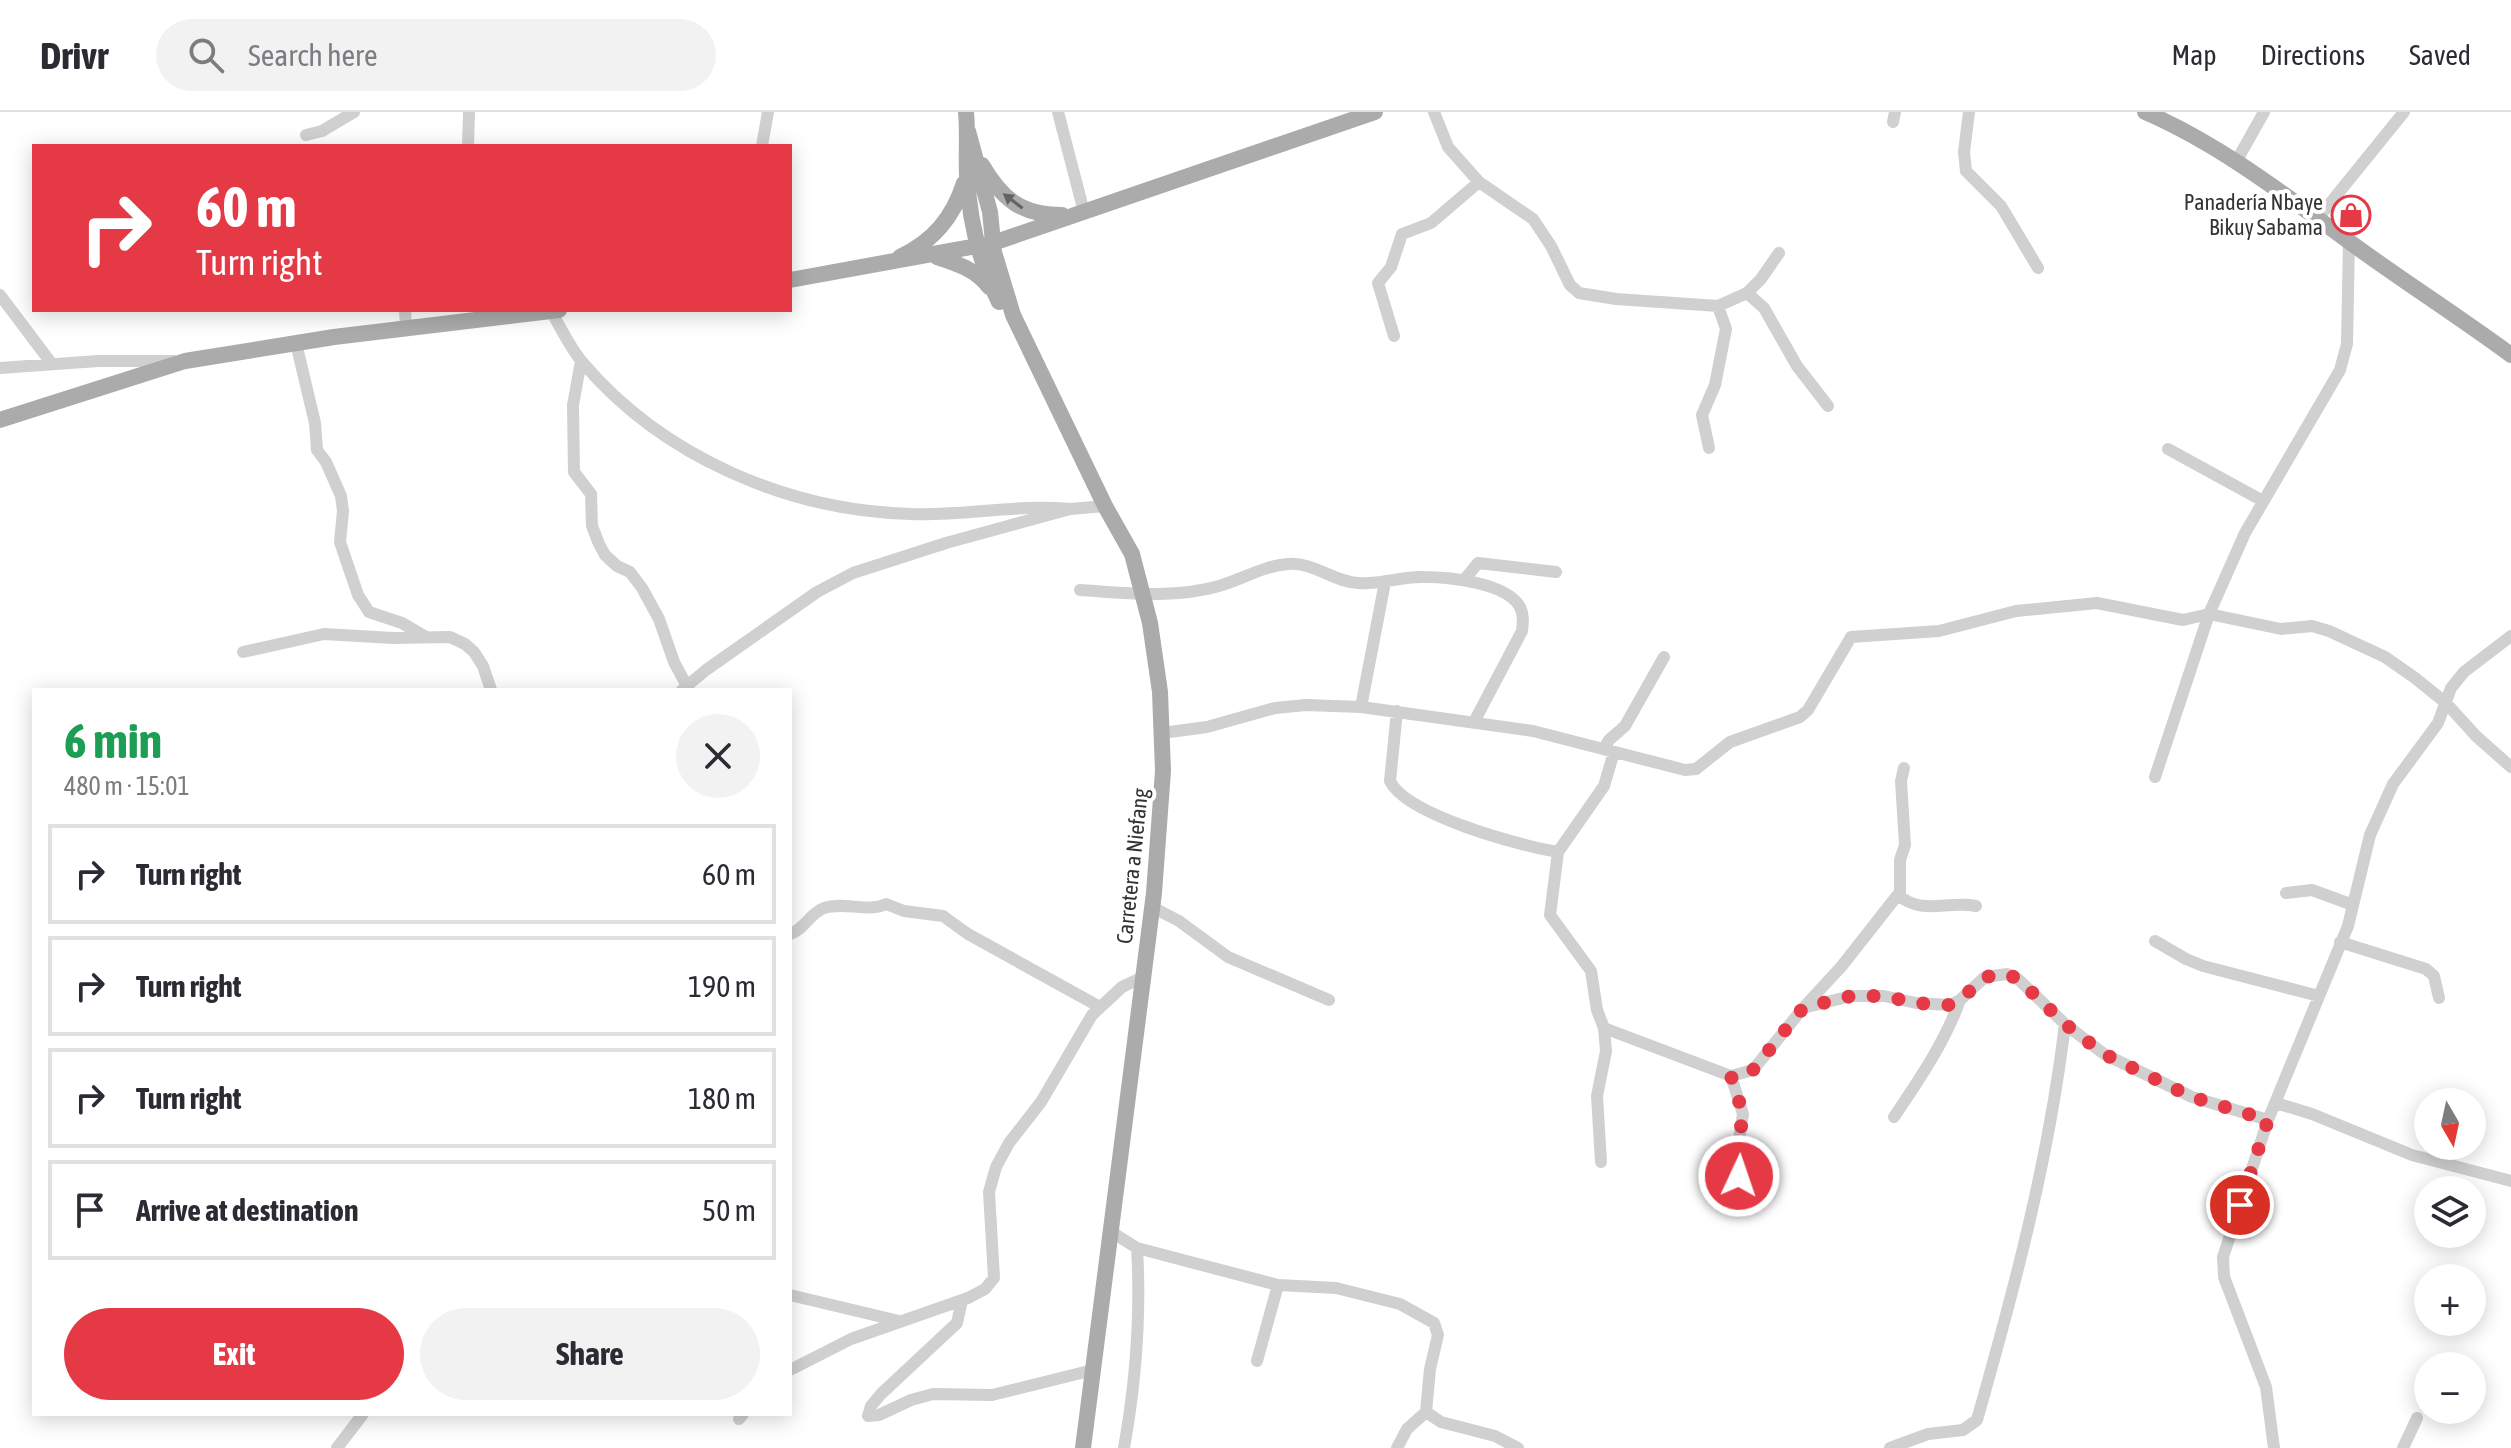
<!DOCTYPE html>
<meta charset="utf-8">
<style>
body{margin:0;font-family:"Asap Condensed",sans-serif;background:#f2f2f3;color:#2b2b33;height:100vh;display:flex;flex-direction:column;font-size:30px;white-space:nowrap}
*{box-sizing:border-box;margin:0}
p{font-size:26px;color:#7c7c81}
.icon{flex:none;width:44px;height:44px;fill:none;stroke:currentColor;stroke-width:2;stroke-linecap:round;stroke-linejoin:round}
.map{position:relative;flex:1;overflow:hidden}
.panel{position:absolute;left:32px;top:576px;width:760px;height:728px;display:flex;flex-direction:column;background:#fff;border-radius:0px;box-shadow:0 4px 20px #0003}
.panel>*{flex:none}
.guide{position:absolute;left:32px;top:32px;width:760px;height:168px;border-radius:0px;box-shadow:0 4px 20px #0003;background:#e63946;color:#fff;overflow:hidden}
.needle{width:52px;rotate:171deg}
.controls{position:absolute;left:2414px;top:976px;display:grid;gap:16px}
.controls a{display:grid;place-items:center;width:72px;height:72px;border-radius:50%;background:#fff;box-shadow:0 4px 20px #0003;font-size:40px}
.pin{position:absolute;display:grid;place-items:center;width:68px;height:68px;color:#fff;margin:-34px;border:4px solid #fff;border-radius:50%;box-shadow:0 2px 8px #0007}
.me{position:absolute;width:88px;margin:-44px;rotate:3deg;stroke-linejoin:round;filter:drop-shadow(0 0 6px #0008)}
.turn{display:flex;align-items:center;gap:28px;height:168px;padding:0 32px;font-size:36px}
.turn .icon{width:104px;height:104px;stroke-width:2.5}
.turn b{display:block;font-size:56px;line-height:68px}
.round{display:grid;place-items:center;flex:none;width:84px;height:84px;border-radius:42px;background:#f2f2f3}
.headline{display:flex;align-items:center;justify-content:space-between;height:136px;padding:0 32px}
h1{font-size:48px;font-weight:700;line-height:60px;color:#1e9e55}
.button{display:flex;gap:16px;margin-top:auto;padding:16px 32px}
.button a{flex:1;height:92px;border-radius:48px;background:#e63946;color:#fff;font-size:32px;font-weight:700;line-height:92px;text-align:center}
.button a+a{background:#f2f2f3;color:#2b2b33}
ul{padding:0;list-style:none}
li{display:flex;align-items:center;gap:24px;height:100px;margin:0 16px 12px;padding:0 16px;border:4px solid #e1e1e2;border-radius:0px}
li div{flex:1}
li b{display:block;font-size:30px}
li em{font-style:normal}
header{display:flex;align-items:center;gap:48px;box-sizing:border-box;height:112px;padding:0 40px;background:#fff;border-bottom:2px solid #e1e1e2}
header strong{font-size:38px}
nav{display:flex;gap:44px;margin-inline-start:auto;font-size:28px}
.search{width:560px;height:72px;background:#f2f2f3;display:flex;align-items:center;gap:20px;box-sizing:border-box;padding:0 28px;border-radius:44px;color:#7c7c81;font-size:30px}
.map>svg:first-child{display:block}
</style>
<header>
<strong>Drivr</strong>
<div class="search"><svg class="icon" aria-label="search" viewBox="0 0 24 24"><circle cx="10" cy="10" r="6"/><path d="M15 15l6 6"/></svg>Search here</div>
<nav><a>Map</a><a>Directions</a><a>Saved</a></nav>
</header>
<div class="map">
<svg width="2511" height="1336" viewBox="0 0 2511 1336">
<rect width="100%" height="100%" fill="#fff"/>
<g fill="none" stroke-linecap="round" stroke-linejoin="round">
<path stroke="#d0d0d0" stroke-width="12" d="M1058 0 1084 100
M1434 0 1448 35 1479 70 1533 107 1551 134 1570 173 1579 181 1616 187 1718 194 1747 181 1761 167 1779 141
M1969 0 1964 40 1966 59 2001 94 2038 156
M1893 10 1895 0
M306 23 322 19 354 0
M468 34 469 0
M762 34 768 0
M2236 50 2264 0
M2319 105 2404 0
M1747 181 1764 196 1797 254 1828 294
M0 183 52 252
M405 198 406 216
M551 199C561 216 570 236 583 251 663 345 789 399 911 402 965 404 1016 392 1070 397
M1394 224 1378 171 1391 155 1402 122 1431 111 1479 70
M296 231 315 311 317 338 326 350 341 384 343 399 340 430 358 483 369 500 402 511 426 525
M581 249 573 293 574 360 591 382 592 414 599 432 605 443 617 454 630 460 642 476 659 507 674 550 689 578
M0 256 98 249H174
M1709 336 1702 303 1715 273 1726 217 1718 194
M2168 337 2263 389
M1464 468 1478 451 1556 460
M1080 478C1125 481 1174 487 1219 474 1243 467 1263 454 1288 452 1315 450 1333 470 1358 471 1380 473 1402 464 1424 465 1450 465 1507 471 1520 495 1524 503 1523 511 1522 519L1474 610
M243 540 324 522 393 526 450 525 465 532 474 540 483 554 491 578
M682 578 706 558 817 480 853 461 946 431 1070 397 1105 394
M1361 595 1385 470
M1397 599 1390 669C1406 703 1521 734 1558 740
M1162 621 1207 615 1275 596 1306 593 1361 595 1533 619 1685 658 1696 657 1730 630 1800 605 1808 598 1851 525 1939 519 2016 499 2097 491 2183 508 2209 502 2281 517 2312 514 2329 519 2385 545 2415 566 2446 591 2476 624 2511 655
M1604 637 1609 628 1625 614 1664 545
M1614 640 1604 674 1558 740 1550 803 1591 859 1597 898 1604 916 1731 964 1753 958 1803 896 1851 884H1884L1916 891 1950 893 1960 888 1985 865 2007 862 2018 867 2065 912 2104 942 2192 985 2268 1008
M2155 665 2209 502 2245 421 2340 258 2347 232 2349 129
M2286 781 2312 778 2353 793
M1898 783C1923 804 1947 788 1976 794
M1152 795 1179 809 1228 845 1329 888
M790 822C805 817 809 802 824 796 845 789 868 801 886 792L904 799 943 804 968 822 1100 895
M2155 829 2186 847 2203 854 2319 884
M2340 830 2426 857 2434 864 2439 886
M1803 896 1841 855 1900 780V748L1905 733 1901 669 1904 656
M1731 964 1743 1002 1736 1047 1739 1064 1748 1078 1749 1090
M2276 991 2312 1002 2412 1043 2511 1069
M1894 1005C1919 968 1945 930 1960 888
M1601 1050 1597 984 1606 939 1604 916
M1110 1119 1137 1136 1278 1173 1336 1176 1400 1192 1434 1211 1438 1223 1430 1257 1426 1300 1407 1317 1397 1336
M790 1183 899 1209
M962 1188 957 1211 881 1282 871 1294 868 1304 879 1303 911 1288 933 1282 992 1283 1093 1258
M1257 1249 1278 1173
M790 1258 851 1227 968 1186 985 1177 994 1166 989 1080 996 1055 1009 1031 1041 990 1092 903 1122 875 1141 866
M1426 1300 1441 1310 1495 1324 1518 1336
M739 1307 743 1302
M337 1336 363 1302
M1124 1336C1136 1269 1141 1204 1137 1136
M1890 1336 1928 1322 1963 1318 1977 1308C2014 1178 2049 1047 2065 912
M2274 1336 2266 1275 2224 1165 2223 1145 2268 1008 2348 814 2370 723 2393 672 2438 611 2451 576 2464 560 2511 524
M2403 1336 2417 1306"/>
<path stroke="#ababab" stroke-width="16" d="M966 0C968 21 966 42 967 63 969 108 979 149 999 190
M2145 0C2219 32 2285 83 2351 131 2403 169 2458 204 2511 243
M968 19 990 100 994 140 1013 203 1105 394 1132 442 1150 511 1160 580 1163 659 1154 781 1083 1336
M982 53C1002 87 1021 103 1062 103
M900 145C933 129 953 106 964 71
M937 145C956 151 977 158 989 175
M790 168 993 131 1375 0
M0 308 185 249 334 225 559 198"/>
</g>
<defs><path id="oneway-solid" d="M-6-.8H1V-3.2L6.5 0L1 3.2V.8H-6Z" transform="scale(2)"/></defs>
<use fill="#636363" href="#oneway-solid" transform="translate(1013 89) rotate(-143)"/>
<g fill="none" stroke-linecap="round" stroke-linejoin="round">
<path stroke="#e63946" stroke-width="14" stroke-dasharray="0 25.2" d="M1739 1064 1736 1047 1743 1002 1731 964 1753 958 1803 896 1851 884H1884L1916 891 1950 893 1960 888 1985 865 2007 862 2018 867 2065 912 2104 942 2192 985 2268 1008 2240 1093"/>
</g>
<defs>
<g id="shop-ring" transform="scale(2)"><circle r="9.5" fill="#fff" stroke="#e63946" stroke-width="1.5"/><path d="M-5-2.5h2.3a2.7 3.5 0 0 1 5.4 0H5L5.5 6h-11ZM-1.5-2.5h3a1.5 2.3 0 0 0-3 0Z" fill="#e63946"/></g>
</defs>
<g fill-rule="evenodd">
<use href="#shop-ring" x="2351" y="103"/>
</g>
<g text-anchor="middle" stroke-width="8" stroke-linejoin="round" paint-order="stroke">
<g font-size="22" fill="#333" stroke="#fff" text-anchor="end">
<text x="2323" y="98">Panadería Nbaye<tspan x="2323" dy="25">Bikuy Sabama</tspan></text>
</g>
<g font-size="22" fill="#333" stroke="#fff">
<text transform="translate(1132 754) rotate(-84)" y="8">Carretera a Niefang</text>
</g>
</g>
</svg>
<div class="controls">
<a><svg class="needle" viewBox="-14 -14 28 28"><path d="M0-13l5 13h-10z" fill="#e53935"/><path d="M0 13l5-13h-10z" fill="#7c7c81"/></svg></a>
<a><svg class="icon" aria-label="layers" viewBox="0 0 24 24"><path d="M12 4l9 5-9 5-9-5zM3 14l9 5 9-5"/></svg></a>
<a>+</a>
<a>−</a>
</div>
<div class="pin" style="left:2240px;top:1093px;background:#d93025"><svg class="icon" aria-label="arrive" viewBox="0 0 24 24"><path d="M6 21V4h12l-3 4 3 4H6"/></svg></div>
<svg class="me" style="left:1739px;top:1064px" viewBox="-20 -20 40 40"><circle r="17" fill="#e63946" stroke="#fff" stroke-width="3"/><path d="M0-11L8 9 0 5-8 9z" fill="#fff"/></svg>
<div class="guide">
<div class="turn"><svg class="icon" aria-label="right" viewBox="0 0 24 24"><path d="M7 20v-9h11M14 6l5 5-5 5"/></svg><div><b>60 m</b>Turn right</div></div>
</div>
<section class="panel">
<div class="headline"><div><h1>6 min</h1><p>480 m · 15:01</p></div><a class="round"><svg class="icon" aria-label="close" viewBox="0 0 24 24"><path d="M6 6l12 12M18 6L6 18"/></svg></a></div>
<ul>
<li><svg class="icon" aria-label="right" viewBox="0 0 24 24"><path d="M7 20v-9h11M14 6l5 5-5 5"/></svg><div><b>Turn right</b></div><em>60 m</em></li>
<li><svg class="icon" aria-label="right" viewBox="0 0 24 24"><path d="M7 20v-9h11M14 6l5 5-5 5"/></svg><div><b>Turn right</b></div><em>190 m</em></li>
<li><svg class="icon" aria-label="right" viewBox="0 0 24 24"><path d="M7 20v-9h11M14 6l5 5-5 5"/></svg><div><b>Turn right</b></div><em>180 m</em></li>
<li><svg class="icon" aria-label="arrive" viewBox="0 0 24 24"><path d="M6 21V4h12l-3 4 3 4H6"/></svg><div><b>Arrive at destination</b></div><em>50 m</em></li>
</ul>
<div class="button"><a>Exit</a><a>Share</a></div>
</section>
</div>
